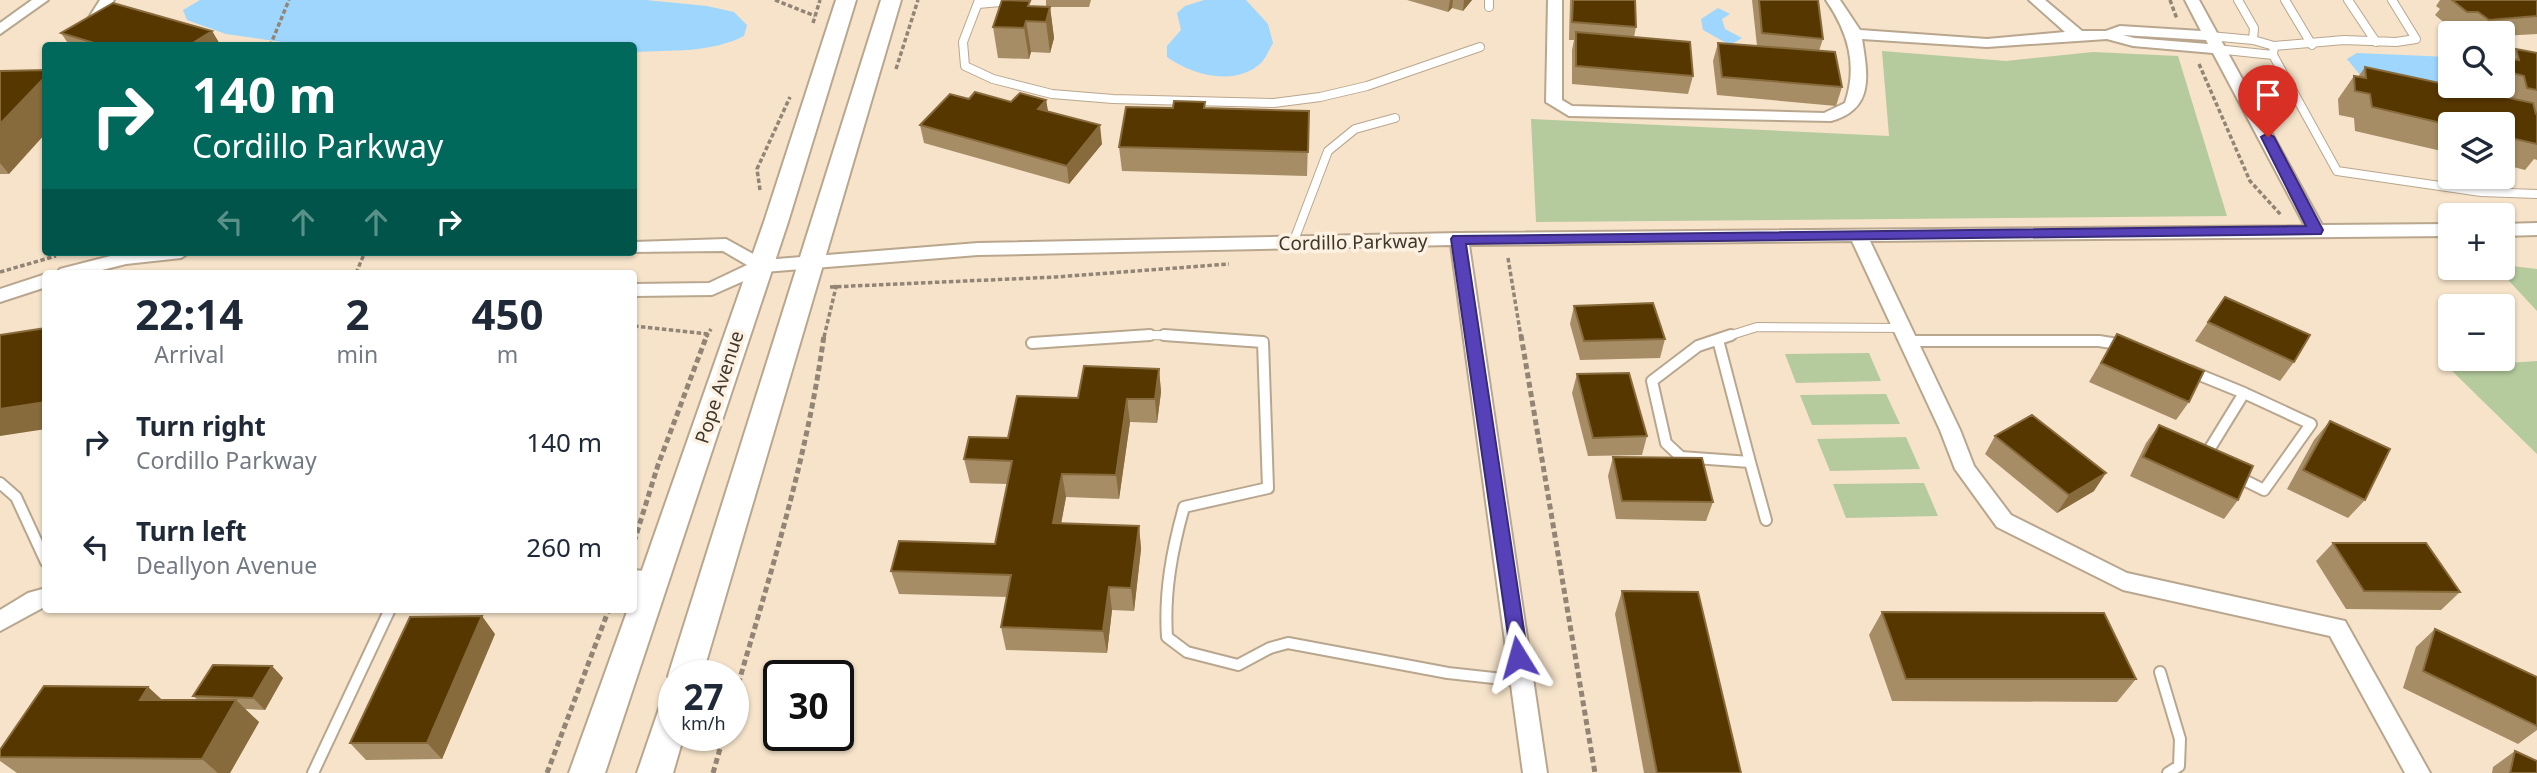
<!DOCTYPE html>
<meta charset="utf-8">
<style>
body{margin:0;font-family:"Noto Sans",sans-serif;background:#f6f6f7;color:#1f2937;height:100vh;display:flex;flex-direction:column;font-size:26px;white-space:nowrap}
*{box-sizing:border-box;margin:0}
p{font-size:23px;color:#747a83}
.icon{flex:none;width:38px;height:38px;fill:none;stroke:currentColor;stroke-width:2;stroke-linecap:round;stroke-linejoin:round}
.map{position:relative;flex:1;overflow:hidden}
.drawer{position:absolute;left:42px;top:270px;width:595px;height:343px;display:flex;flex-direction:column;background:#fff;border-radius:7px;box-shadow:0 2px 5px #0004}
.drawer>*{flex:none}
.top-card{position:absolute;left:42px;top:42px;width:595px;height:214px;border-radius:7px;box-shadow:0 2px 5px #0004;background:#00695c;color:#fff;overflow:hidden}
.fabs{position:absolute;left:2438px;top:21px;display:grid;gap:14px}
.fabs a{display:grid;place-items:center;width:77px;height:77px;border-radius:7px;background:#fff;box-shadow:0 2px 5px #0004;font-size:35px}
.speed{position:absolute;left:658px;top:660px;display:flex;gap:14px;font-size:35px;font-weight:700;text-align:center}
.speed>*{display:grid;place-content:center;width:91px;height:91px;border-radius:50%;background:#fff;box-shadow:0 2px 5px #0004;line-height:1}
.speed small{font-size:18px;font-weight:400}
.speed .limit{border:4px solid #111;border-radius:10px;background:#fff;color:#111}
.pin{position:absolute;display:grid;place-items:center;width:60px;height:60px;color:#fff;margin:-72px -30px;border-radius:50% 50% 50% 0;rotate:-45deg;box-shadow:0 0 7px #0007}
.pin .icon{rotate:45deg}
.me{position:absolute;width:77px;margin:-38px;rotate:352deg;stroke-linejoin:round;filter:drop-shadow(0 0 5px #0008)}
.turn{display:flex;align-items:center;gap:24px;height:147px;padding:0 35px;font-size:32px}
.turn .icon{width:91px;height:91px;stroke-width:2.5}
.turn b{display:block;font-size:49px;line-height:60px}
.lanes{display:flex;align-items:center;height:66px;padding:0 35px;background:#0003;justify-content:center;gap:35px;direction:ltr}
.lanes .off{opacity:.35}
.eta{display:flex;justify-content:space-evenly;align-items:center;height:119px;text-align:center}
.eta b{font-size:42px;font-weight:700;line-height:49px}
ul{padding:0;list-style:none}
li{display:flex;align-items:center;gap:21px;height:105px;padding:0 35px}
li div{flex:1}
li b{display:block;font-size:26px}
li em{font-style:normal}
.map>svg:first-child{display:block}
</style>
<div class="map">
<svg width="2537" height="773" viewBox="0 0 2537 773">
<rect width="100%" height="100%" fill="#f6e3ca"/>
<path fill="#b5ca9d" d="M1882 51 2006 61 2093 52 2178 56 2227 216 1536 222 1531 119 1889 136Z
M2503 265 2537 269V311L2497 268H2502Z
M1869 353 1881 381 1796 383 1785 354Z
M2537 361V454L2448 367Z
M1886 394 1900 424 1812 425 1800 395Z
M1906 437 1920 469 1830 471 1817 439Z
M1924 483 1938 516 1846 518 1833 484Z"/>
<path fill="#9fd6fd" d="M200 0H646L707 6 734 12 747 25 744 36C711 53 671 50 634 52V46L296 44 226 34 187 20 183 10Z
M1204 0H1246L1268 24 1273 43C1269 50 1266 58 1261 63 1235 87 1192 75 1167 57V46L1181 30 1177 13 1185 6Z
M1718 8 1730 14 1722 19 1725 29 1742 38 1730 45 1703 30 1701 19Z
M2357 53 2450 57V86H2462L2453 98 2361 76 2347 59Z"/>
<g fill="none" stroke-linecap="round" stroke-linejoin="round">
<g stroke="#b9a68e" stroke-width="10">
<path id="lane-far1" d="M979 0 963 42 965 66 993 79 1052 94 1113 99 1274 103 1320 97 1367 86 1480 47
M1489 0V7
M2238 0 2254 28 2253 40
M2285 0 2312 45
M2348 0 2376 42
M2392 0 2416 39 2396 42 2344 40 2274 46 2273 55 2337 171 2481 192 2537 194
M978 4 1023 0
M2210 36 2253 40 2274 46
M2216 49 2273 55
M1293 243 1328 151 1355 129 1395 118
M1123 337 1157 335 1190 337
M1725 337 1757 327 1903 328"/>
</g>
<g stroke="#b9a68e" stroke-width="14">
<path id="lane" d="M1164 335 1263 342 1268 488 1184 507C1172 550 1164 592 1167 637L1187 652 1238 665 1270 648 1288 643 1448 673 1521 681
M1731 335 1698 346 1652 381 1666 443 1681 457 1750 462 1766 520
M1718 340 1750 462
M1909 341H2099L2124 345
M1032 343 1150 335
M2190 371 2244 393 2204 458
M2236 476 2264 490 2311 424 2244 393
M0 483 16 497 46 562
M2160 672 2180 739 2179 766 2168 773
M313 773 390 609"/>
</g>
<g stroke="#b9a68e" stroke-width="4">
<path id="street" d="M32 0H48L0 34V23Z
M100 0H114L86 46H71Z
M1548 0H1562V100L1572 106 1824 113 1845 103C1858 65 1848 32 1826 0H1840L1860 30 1987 39 2065 32 2029 0H2045L2082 31H2106L2120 26 2201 31 2185 0H2199L2322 225 2450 224V236L1870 241 1960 430 1974 466 2011 515 2127 573 2345 621 2430 773H2405L2330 636 2123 590 1997 527 1955 469 1940 430 1852 241 1469 245 1547 773H1523L1451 245 978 255 764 272 712 295 634 296V284L709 283 747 265 723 251 628 252H634V242L726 239 764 260 978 243 1459 233 2305 226 2213 53 2133 46 2107 39 1987 47 1862 39C1868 76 1874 109 1831 121L1569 116 1546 102ZM2123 35 2206 40 2208 44 2134 38Z
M2537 223V235L2502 236V224Z
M126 252H190L181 258 126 264 90 273H57L60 269Z
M46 274V287L0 302V289Z
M634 570 663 573 666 579 663 585 634 588Z
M46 588V606L0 631V610L28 593Z"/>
</g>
<g stroke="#b9a68e" stroke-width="4">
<path id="secondary" d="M836 0H856L788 222 605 773H569L628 609H634V593L764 222Z
M881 0H901L702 676H674V686L668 676Z
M674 696V735H684L673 773H637L662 700Z"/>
</g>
<path stroke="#928575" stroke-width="3.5" stroke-dasharray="4.5 2.5" stroke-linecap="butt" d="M775 0 815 16
M2170 0 2177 19
M813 23 820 0
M270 46 289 0
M2199 64 2250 181 2281 215
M896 69 918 0
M760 190 757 169 790 97
M1508 258 1521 337
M0 272 56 256
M356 273 365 252
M830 287 1056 277 1229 264
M634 326 709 334
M706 337 711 329
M824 337 837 283"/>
<path stroke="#928575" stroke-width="5" stroke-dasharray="6 3.5" stroke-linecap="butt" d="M1521 335 1595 773
M634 542 658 465 707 335
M733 702C768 581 807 461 824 335
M547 773 609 609
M713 773 724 735"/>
<use href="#lane-far1" stroke="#fff" stroke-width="8"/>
<use href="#lane" stroke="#fff" stroke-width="10"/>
<use href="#street" fill="#fff" fill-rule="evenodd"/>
<use href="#secondary" fill="#fff" fill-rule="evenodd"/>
</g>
<path fill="#a68d65" d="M1046 0H1091L1089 7H1050L1054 38 1050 53 1031 52 1029 59 998 58 993 27 1030 6 1046 7Z
M1407 0H1472L1463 11 1452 8 1448 12Z
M1570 0H1635L1636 27 1634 37 1693 76 1688 94 1572 84V50L1574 40H1569Z
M1752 0H1818L1823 39 1819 51 1842 87 1836 106 1717 95 1713 61 1718 43 1757 46Z
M2440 0H2537V34L2502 36V33H2470L2465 30 2454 31 2435 15 2440 9 2436 6Z
M212 31 221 46H70L61 33Z
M2516 49 2537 53V160L2534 159 2525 170 2502 164V124H2450V153L2355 131 2354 118 2339 115 2338 99 2354 76 2358 77 2365 67 2491 94 2489 86H2502V62L2506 58H2509Z
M0 71 9 174H0Z
M969 99 1011 102 1046 100 1048 111 1102 144 1069 184 924 143 920 125Z
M1205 102V108L1309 111 1307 176 1122 171 1119 147 1173 108Z
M2225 297 2294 362 2280 381 2195 341Z
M1574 306 1665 339 1660 358 1580 360 1570 324Z
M2117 334 2189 402 2176 420 2089 382Z
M1159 369 1161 392 1157 423 1130 422 1119 499 1066 497 1061 523 1139 526 1141 549 1134 611 1112 610 1107 653 1006 650 1001 627 1007 597 899 594 891 571 995 544 1007 484 970 483 964 459Z
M1577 374 1647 436 1642 455 1588 456 1572 393Z
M2330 421 2365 500 2348 518 2287 489 2314 440Z
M2159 425 2238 500 2224 519 2130 476 2146 443Z
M1995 436 2094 491 2057 513 1985 454Z
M1613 457 1713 502 1706 521 1616 519 1608 476Z
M2333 543 2460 592 2441 610 2346 609 2316 561Z
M1622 591 1741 773H1644L1615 614Z
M1882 612 2136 679 2117 702 1892 701 1869 635Z
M2435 629 2537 677V730L2518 744 2403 688 2416 647Z
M495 634 442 759 366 760 350 743Z
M272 666 283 678 265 710 245 709 259 722 230 773H17L0 761V750L148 687 162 700H198L193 696Z
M2515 751 2537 773H2492L2493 767Z"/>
<path fill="#876b3d" d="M1450 0H1453L1452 8 1448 12Z
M1464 0H1472L1463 11Z
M1050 7 1054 38 1050 53 1046 22Z
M1026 21 1031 52 1029 59 1024 28Z
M212 31 221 46H188Z
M46 76V133L9 174 0 163V124Z
M1046 100 1049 118 1038 109Z
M1100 125 1102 144 1069 184 1067 166Z
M1159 369 1161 392 1157 423 1155 399Z
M1127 399 1130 422 1119 499 1116 475Z
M46 402V429L0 436V409Z
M2106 473 2094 491 2057 513 2069 495Z
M1062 474 1066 497 1057 546 1053 523Z
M1139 526 1141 549 1134 611 1131 588Z
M1109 587 1112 610 1107 653 1103 631Z
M482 616 495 634 442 759 427 743Z
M272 666 283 678 265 710 253 698Z
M148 687 172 709 140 700Z
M236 700 259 722 230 773H218L202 759Z"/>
<path fill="#573700" stroke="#876b3d" stroke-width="2" d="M1002 0 1030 1 1028 6 1050 7 1046 22 1026 21 1024 28 993 27Z
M1573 0H1635L1636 27 1572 22Z
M1759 0H1818L1823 39 1762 33Z
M2452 0H2537V16L2489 20 2478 12H2467Z
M113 3 212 31 188 46H104L61 33Z
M1576 32 1690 42 1693 76 1576 66Z
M1718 43 1835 52 1842 87 1722 77Z
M2516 49 2537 53V90L2527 88 2524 76 2509 72 2506 58 2519 60Z
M2365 67 2533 103 2536 114H2537V144L2502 136V124L2450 125 2372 107 2370 94 2355 91 2354 76 2366 78Z
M46 70V76L0 124V71Z
M975 92 1011 102 1020 93 1046 100 1038 109 1100 125 1067 166 920 125 950 94 969 99Z
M1174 101 1205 102 1204 108 1309 111 1308 152 1119 147 1126 107 1173 108Z
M2225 297 2310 335 2294 362 2208 322Z
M1653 303 1665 339 1584 341 1574 306Z
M46 328V402L0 409V335Z
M2117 334 2204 371 2189 402 2101 363Z
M1084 366 1159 369 1155 399H1127L1116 475 1062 474 1053 523 1139 526 1131 588 1109 587 1103 631 1001 627 1011 575 891 571 899 541 995 544 1012 461 964 459 969 437 1008 438 1017 396 1078 398Z
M1629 373 1647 436 1593 438 1577 374Z
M2032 415 2106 473 2069 495 1995 436Z
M2330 421 2390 449 2365 500 2303 470Z
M2159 425 2253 466 2238 500 2143 457Z
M1613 457 1702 458 1713 502 1622 501Z
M2333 543H2426L2460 592 2364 591Z
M1622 591 1698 592 1741 773H1657Z
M1882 612 2104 613 2136 679H1906Z
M482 616 427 743H350L410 617Z
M2435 629 2537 677V726L2423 671Z
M213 665 272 666 253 698 193 696Z
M44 686 148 687 140 700H236L202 759 0 757V750Z
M2515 751 2537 761V773H2510Z"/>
<path fill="#5641b9" stroke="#382a78" stroke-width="2" d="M2268 133 2274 137 2323 230 2321 234 1466 244 1528 657 1525 663 1518 665 1512 663 1451 239 1453 236 2306 226 2261 137Z"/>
<g text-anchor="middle" stroke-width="7" stroke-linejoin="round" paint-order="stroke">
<g font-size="19" fill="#3e372d" stroke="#fdf1e2">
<text transform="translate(1353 242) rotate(-1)" y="7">Cordillo Parkway</text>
<text transform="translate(719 387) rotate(-72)" y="7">Pope Avenue</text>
</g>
</g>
</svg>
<div class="fabs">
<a><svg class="icon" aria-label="search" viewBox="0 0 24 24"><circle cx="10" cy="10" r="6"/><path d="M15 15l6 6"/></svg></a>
<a><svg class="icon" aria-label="layers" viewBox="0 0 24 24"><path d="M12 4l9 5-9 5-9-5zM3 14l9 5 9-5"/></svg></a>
<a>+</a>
<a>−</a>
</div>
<div class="speed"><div>27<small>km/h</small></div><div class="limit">30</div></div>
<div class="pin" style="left:2268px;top:137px;background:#d93025"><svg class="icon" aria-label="arrive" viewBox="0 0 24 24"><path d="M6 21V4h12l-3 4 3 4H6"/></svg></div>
<svg class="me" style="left:1518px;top:657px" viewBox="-20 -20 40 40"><path d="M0-17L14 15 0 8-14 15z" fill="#5641b9" stroke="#fff" stroke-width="4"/></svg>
<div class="top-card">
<div class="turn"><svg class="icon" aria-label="right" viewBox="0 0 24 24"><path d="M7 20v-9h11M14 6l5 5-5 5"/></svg><div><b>140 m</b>Cordillo Parkway</div></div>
<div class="lanes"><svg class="icon off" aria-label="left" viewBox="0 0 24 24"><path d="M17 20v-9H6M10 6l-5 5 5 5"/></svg><svg class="icon off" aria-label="ahead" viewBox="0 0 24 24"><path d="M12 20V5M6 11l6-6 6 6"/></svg><svg class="icon off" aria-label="ahead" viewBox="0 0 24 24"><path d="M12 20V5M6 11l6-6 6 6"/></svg><svg class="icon" aria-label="right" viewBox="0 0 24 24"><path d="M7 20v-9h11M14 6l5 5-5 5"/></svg></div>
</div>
<section class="drawer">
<div class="eta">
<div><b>22:14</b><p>Arrival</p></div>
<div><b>2</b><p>min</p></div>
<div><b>450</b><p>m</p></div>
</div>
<ul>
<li><svg class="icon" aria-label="right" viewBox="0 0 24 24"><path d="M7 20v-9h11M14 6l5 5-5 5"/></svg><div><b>Turn right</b><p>Cordillo Parkway</p></div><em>140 m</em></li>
<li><svg class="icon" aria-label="left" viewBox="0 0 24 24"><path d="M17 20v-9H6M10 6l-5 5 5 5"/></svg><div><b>Turn left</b><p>Deallyon Avenue</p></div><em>260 m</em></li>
</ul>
</section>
</div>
